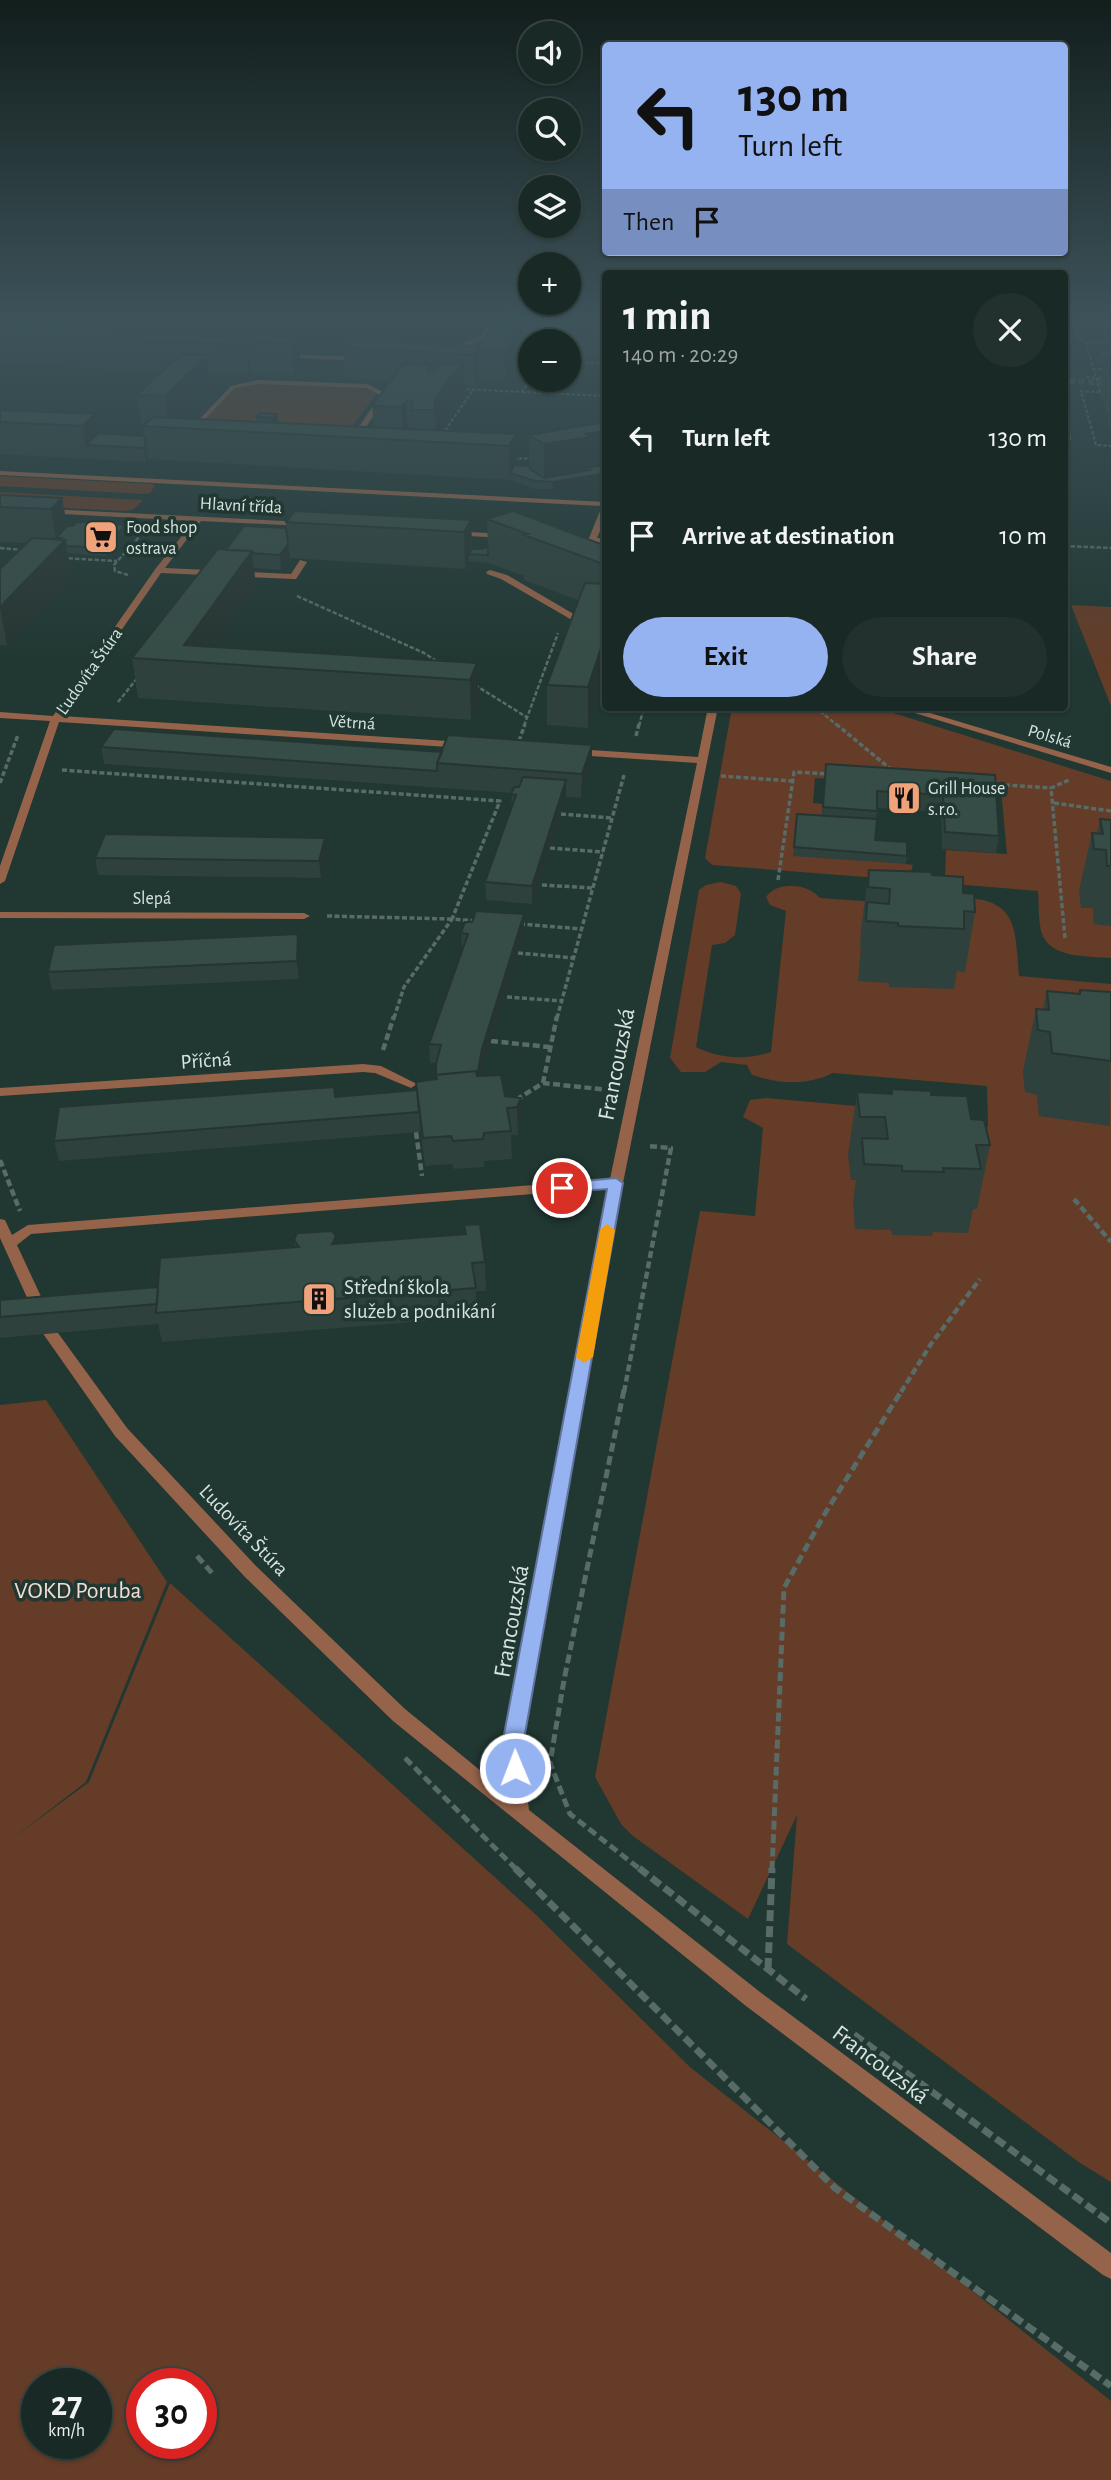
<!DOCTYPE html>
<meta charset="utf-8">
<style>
body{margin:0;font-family:"Alegreya Sans",sans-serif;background:#22312e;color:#f1f3f6;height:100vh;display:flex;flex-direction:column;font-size:26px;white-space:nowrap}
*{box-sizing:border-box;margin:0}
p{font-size:23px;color:#9fa6a7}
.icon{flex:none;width:38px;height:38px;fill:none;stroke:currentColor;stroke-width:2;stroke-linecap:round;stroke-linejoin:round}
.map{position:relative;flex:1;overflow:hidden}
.side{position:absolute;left:602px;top:270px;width:466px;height:441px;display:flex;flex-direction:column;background:#192926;border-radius:7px;box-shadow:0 2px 5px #0004,0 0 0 2px #374543}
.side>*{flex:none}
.hud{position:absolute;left:602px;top:42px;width:466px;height:214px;border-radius:7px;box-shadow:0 2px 5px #0004,0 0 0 2px #374543;background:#95b2f1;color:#111;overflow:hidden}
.tools{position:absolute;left:518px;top:21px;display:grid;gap:14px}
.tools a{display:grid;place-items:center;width:63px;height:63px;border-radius:50%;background:#192926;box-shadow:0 2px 5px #0004,0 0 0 2px #374543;font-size:35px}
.speed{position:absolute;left:21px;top:2368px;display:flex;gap:14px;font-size:35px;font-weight:700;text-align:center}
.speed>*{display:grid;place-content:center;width:91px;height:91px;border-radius:50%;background:#192926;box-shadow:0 2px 5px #0004,0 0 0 2px #374543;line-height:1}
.speed small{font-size:18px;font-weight:400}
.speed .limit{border:10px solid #d22;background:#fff;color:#111}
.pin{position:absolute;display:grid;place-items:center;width:60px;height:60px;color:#fff;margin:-30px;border:4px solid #fff;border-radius:50%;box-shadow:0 2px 7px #0007}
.me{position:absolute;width:77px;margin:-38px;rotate:359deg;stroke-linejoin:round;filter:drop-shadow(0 0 5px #0008)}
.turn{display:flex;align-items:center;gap:24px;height:147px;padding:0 21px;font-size:32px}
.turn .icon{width:91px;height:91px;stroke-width:2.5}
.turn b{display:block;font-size:49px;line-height:60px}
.then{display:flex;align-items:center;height:66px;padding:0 21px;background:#0003;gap:14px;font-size:26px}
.round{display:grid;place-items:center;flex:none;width:74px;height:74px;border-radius:37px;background:#22312e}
.headline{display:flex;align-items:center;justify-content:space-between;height:119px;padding:0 21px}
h1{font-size:42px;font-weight:700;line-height:52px}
.cta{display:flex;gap:14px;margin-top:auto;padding:14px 21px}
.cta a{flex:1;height:80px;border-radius:42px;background:#95b2f1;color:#111;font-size:28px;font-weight:700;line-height:80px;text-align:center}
.cta a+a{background:#22312e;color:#f1f3f6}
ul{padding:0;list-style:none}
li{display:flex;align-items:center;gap:21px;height:98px;padding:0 21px}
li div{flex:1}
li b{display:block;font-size:26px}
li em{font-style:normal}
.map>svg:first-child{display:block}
</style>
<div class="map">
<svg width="1111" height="2480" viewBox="0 0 1111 2480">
<rect width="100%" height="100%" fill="#213732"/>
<path fill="#643c27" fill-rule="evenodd" d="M260 383 358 387 377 393 345 436 198 427 235 388Z
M0 476 152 484 155 486 150 493 144 494 0 486Z
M0 492 143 500 134 509 126 511 0 505Z
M1071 605 1111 607V706Z
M732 707H874L1111 781V958C1090 956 1051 959 1042 934 1038 922 1039 904 1038 891L953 884 945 876 946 850 1007 854 1001 790 815 778 813 803 823 804 821 824 906 864 913 865 909 877 903 880 712 865 705 858Z
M721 882 736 886 741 894 735 935 725 943 712 945 696 1047C721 1059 745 1060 771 1052L786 911 770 905 766 897C778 880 808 884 820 898L949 907 965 898C1020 900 1015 933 1019 976L1111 984V2182L1080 2163 787 1944 797 1815 748 1919 633 1836 621 1824 595 1777 700 1211 755 1216 763 1128 743 1117 750 1100 766 1098 914 1111 964 1128 988 1127 987 1086 833 1073C806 1086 780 1084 752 1075L747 1065 721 1062 705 1072H681L670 1058 699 890 706 885Z
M46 1400 167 1582 86 1782 13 1838 89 1782 170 1583 532 1911 690 2067 1111 2401V2480H0V1405ZM37 2384H96V2443H37ZM142 2384H201V2443H142Z"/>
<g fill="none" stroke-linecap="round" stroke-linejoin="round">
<path stroke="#3c514c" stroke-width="6" stroke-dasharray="6 3.5" stroke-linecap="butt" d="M1069 381 1111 383"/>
<path stroke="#586b67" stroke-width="2" stroke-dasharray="3.5 2" stroke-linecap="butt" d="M1064 323 1080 324 1094 317
M1074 324 1079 339 1086 342
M569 362 606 363
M1093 369H1111
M1086 377 1111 379
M461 389 522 392 530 380
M522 392 606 396
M1100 392 1086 342 1111 343
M1111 393 1081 391 1096 445 1111 446
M442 435 473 390
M513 459 533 458"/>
<path stroke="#586b67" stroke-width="2.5" stroke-dasharray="4.5 2" stroke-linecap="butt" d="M1064 546 1111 548
M0 548 23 550
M62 558 117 561
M128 575 115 571 114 565 139 537
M297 596 424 653 441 664
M475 685 528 718
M118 702 139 676
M815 707 838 726
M524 726 558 633
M639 726 644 707"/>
<path stroke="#586b67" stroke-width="3.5" stroke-dasharray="5 2.5" stroke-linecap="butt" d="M836 724 893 771
M636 736 639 724
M519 741 525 724
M62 770 500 801 452 919 476 921
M721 776 792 781
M0 783 18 735
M990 784 1051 788
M1054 803 1111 811
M561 814 612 818
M550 848 603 852
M778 880 794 772 831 774
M542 885 593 888
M327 916 452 919
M520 924 582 929
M1065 938 1051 788 1069 780
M518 953 574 958
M507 997 562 1001
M394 1018 404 987 452 919
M557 1018 624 775"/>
<path stroke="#586b67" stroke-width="4.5" stroke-dasharray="7 3.5" stroke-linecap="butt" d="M491 1041 549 1047
M383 1050 394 1016
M543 1083 557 1016
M516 1100 543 1083 609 1090
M416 1132 422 1176
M0 1160 20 1211
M1074 1199 1111 1242
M624 1392 671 1148 647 1146
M901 1392 931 1344 980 1279"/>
<path stroke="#586b67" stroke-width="5" stroke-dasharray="9 4.5" stroke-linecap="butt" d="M624 1390 564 1680 550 1763 570 1814 641 1870
M197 1556 212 1573
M405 1758 517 1870
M772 1870 784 1588 824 1515 902 1390"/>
<path stroke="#586b67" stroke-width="7" stroke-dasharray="11 5" stroke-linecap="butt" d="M515 1868 835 2188 1111 2386
M639 1868 806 1999
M768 1969 772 1868
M841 2025 1111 2223"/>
<path fill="#956349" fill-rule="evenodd" d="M1064 420 1069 422 1071 440 1066 439Z"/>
<path fill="#956349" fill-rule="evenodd" d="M51 317H58L29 339H25V337Z
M492 317H498L487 335 506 336 508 339H484L443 354 438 353 481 336Z
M281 354 362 357 365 359 362 361 279 357Z
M1064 379 1072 381 1064 383Z
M258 380 367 384 387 394C377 409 367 431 351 441 324 456 220 447 191 437L190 429 231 386ZM258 384 366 388 380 395C370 408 362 428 347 437 322 452 237 441 207 438L196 435 195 430 235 388Z
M0 471 606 502V517L597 538 606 539V543L575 542 571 540 575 538H589L602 506 0 475Z
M47 509 303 522 307 524 303 526 201 521 165 568 291 574 300 560 307 562 296 579H293L161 573 62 716 464 742 469 745 464 748 59 722 5 881 0 884V866L50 721 0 718V712L53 716 156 568 194 521 44 513 43 511Z
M452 531 505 534 509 536 505 538 449 535V531Z
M490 570 507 575 577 616H606V622L572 620 501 579 487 574 486 572Z
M708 707H718L623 1183 521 1745 529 1810 760 1992 1111 2253V2279L1103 2275 746 2006 393 1721 244 1576 115 1436 44 1335 0 1238V1219L5 1220 12 1235 28 1225 610 1179 697 763 575 755 570 752 575 749 698 757ZM608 1188 503 1745 508 1793 405 1709 256 1566 127 1428 58 1333 17 1245 31 1234Z
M895 707H910L1111 767V773Z
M0 912 304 913 310 916 304 919 0 918Z
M363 1064 381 1066 417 1084 411 1088 375 1073 363 1072 0 1096V1088Z"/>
</g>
<path fill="#2e413c" d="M54 317H146L148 331 146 333 209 336V332L231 329 232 335 230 337H298L301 367 294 375 251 373 249 375 209 373 211 386 179 418 257 422 256 417 277 414V423L374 427 372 406 391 380 345 377 343 347 347 341H342L341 332 315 330 314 317H451L438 335H405L399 342 479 348 519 326 606 322V359L569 357V341H530V356L521 355 506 381 479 379 475 386 464 385 465 396 453 405 437 430 516 434V465L530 466 529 435 606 422 553 489H535L510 480 148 459 146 462 0 454V410L95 414 98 433 144 436 143 427H142L137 395 162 371 0 364V327L56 329Z
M1111 351V433L1108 422 1110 415 1106 412 1100 393 1105 364 1096 363 1097 356Z
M0 495 62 498 67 526 125 525 126 533 106 556 68 553 72 576 7 646 0 645V569L26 543 0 542Z
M487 519 606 546V670L588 728 547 725V685L578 600 524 580V576L488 563 469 561 465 569 290 558 281 570 254 568 256 588 215 647 477 663 479 703 471 720 138 698 132 658 226 550 286 528V522L471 520 472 549H482L488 547Z
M592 745V769L581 798 566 797 532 904 486 900 485 882 511 808 512 793 104 764 101 747 442 752Z
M826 764 995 775 999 836 996 853 942 849 941 812 877 808 875 840 907 856 906 864 793 856 797 814 822 816Z
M1100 819 1111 820V926L1094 924 1093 908H1081L1079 891 1092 833 1097 834Z
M327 856 321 878 98 875 95 858Z
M869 870 932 875 975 912 965 972 957 971 954 989 889 987V983L858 981 861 947H860L861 929Z
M524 914V932L483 1067 481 1076 505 1096 521 1098V1125L518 1135H511L512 1159 484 1161V1167L454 1169 452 1164 425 1166 419 1119 420 1132 59 1161 54 1141 335 1097 417 1090 436 1079 437 1063H430L429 1044 462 950 461 933 472 922Z
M300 953 299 979 52 990 48 972Z
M1080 990 1111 992 1110 1126 1039 1116 1037 1095 1025 1092 1023 1071 1036 1009 1043 1010 1047 991 1079 994Z
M892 1089 931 1095 971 1119 990 1145 977 1209H973L968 1233 933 1232 932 1236 892 1235 891 1230 855 1229 853 1202 856 1180H851L848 1155 857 1092 891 1093Z
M464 1225 485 1262 486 1291H476L477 1317 162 1342 158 1324 0 1338V1317L158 1287 295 1247 294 1240 337 1244 465 1234Z"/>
<path fill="#263531" d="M133 317H146L148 331 136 340Z
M451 317 438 335 437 318Z
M404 318 405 335 398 343 397 326Z
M521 326V355L506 381 505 350Z
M231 329 232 335 228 339V333Z
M298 337 301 367 294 375 292 344Z
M248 342 251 373 249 375 245 345Z
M478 349 479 379 475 386 474 355Z
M207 355 211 386 169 428 165 396Z
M464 365 465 396 453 405 437 432 436 442 435 400 452 374Z
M406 401 408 434 403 440 402 407Z
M95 414 100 446 86 445 83 426Z
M277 414 278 433 274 434 273 418Z
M606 431V480L553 489V482H544V444L586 434Z
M516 434V467L510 473V480L509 446Z
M146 446 148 459 146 462 144 448Z
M62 498 68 533 62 538H56L57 545 51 509Z
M471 520 472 554H469V561L465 569 464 532Z
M125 525 126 533 106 556 104 548Z
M65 540 72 576 7 646 0 607Z
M288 544 290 558 281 570 280 555Z
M252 551 256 588 204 663 184 645Z
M606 633V670L588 728V687Z
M477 663 479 703 471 720 470 680Z
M592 745V769L581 798 582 774Z
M566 780V797L532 904V886Z
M325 838 327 856 321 878 319 861Z
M524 914V932L483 1067 477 1099 476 1080 482 1049Z
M298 934 300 953 299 979 297 961Z
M521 1098V1125L518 1135 517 1107Z"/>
<path fill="#364c46" stroke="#263531" stroke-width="2" d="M346 317H437L404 318 397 326 341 324Z
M524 319 606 322V329L521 326 505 350 478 349 494 325 519 326Z
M0 327 253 338 255 335 298 337 292 344 248 342 245 345 0 335Z
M212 328 231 329 228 333 209 332Z
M349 339 479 347 474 355 343 347Z
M1101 351H1111V359L1097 356Z
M181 354 207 355 165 396 137 395Z
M1106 362H1111V378Z
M444 363 464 365 452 374 435 400V410H412L413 402 406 401 402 407 372 406 403 364 431 365 427 370 434 371Z
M0 410 95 414 83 426 0 422Z
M260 413 277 414 273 418 256 417Z
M153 417 516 434 509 446 143 426Z
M606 422V431L586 434 590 437 544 444 529 435Z
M98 433 144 436 146 446 144 448 86 445Z
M514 465 530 466V469L544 478 590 470 586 468 606 465V473L553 482 535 481 510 473Z
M0 495 62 498 51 509 0 507Z
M295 511 471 520 464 532 286 522Z
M513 511 606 546V565L524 535 528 534 487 519Z
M77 522 125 525 104 548 66 546 65 540H60L62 538H56L67 526H73Z
M244 526 286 528 288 544 280 555 252 553V551L226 550Z
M32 538 65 540 0 607V569Z
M488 547V555L469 554 472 549H482Z
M218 549 252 551 184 645 477 663 470 680 132 658Z
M585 583 606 584V633L588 687 547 685Z
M114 729 442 752 437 763V771L101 747Z
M448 735 592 745 582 774 437 763Z
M826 764 995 775 999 836 945 832 943 795 877 791V811L823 807Z
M523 777 566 780 532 886 485 882 516 795 511 794 514 787H519Z
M797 814 877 819 875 840 907 842V856L794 847Z
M1100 819 1111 820V866H1107L1106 850 1094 849 1092 833 1103 834Z
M105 834 325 838 319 861 95 858Z
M869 870 931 872 932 875 963 877V893L974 894 975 912 964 911V929L898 926V923L866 921 867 902 889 904 890 889 868 887Z
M476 911 524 914 482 1049 477 1076 476 1071 436 1075V1064L441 1045 429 1044 468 934 461 933 465 922H472Z
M298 934 297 961 48 972 54 945Z
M1080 990 1111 992V1061L1052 1053 1050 1032 1038 1030 1036 1009 1049 1010 1047 991 1080 994Z
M476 1071 477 1076 501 1075 505 1096 521 1098 517 1107 507 1108 511 1131 484 1133 483 1139 453 1141 451 1136 423 1138 416 1082 437 1079 436 1075Z
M334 1087 335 1097 417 1090 419 1112 54 1141 59 1107Z
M892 1089 931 1091V1095L967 1096 971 1119 984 1120 990 1145H976L981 1169 943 1168 944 1172 902 1171V1166L864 1164 862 1138 888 1139 885 1117H860L857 1092 892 1094Z
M480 1224 485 1262 472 1263 476 1288 156 1313 160 1258 299 1247 294 1240 297 1233 332 1231 336 1236 332 1244 466 1234 464 1225Z
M158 1287 157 1304 0 1317V1300Z"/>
<linearGradient id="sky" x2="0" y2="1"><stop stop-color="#121e1c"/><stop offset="0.48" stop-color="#3d535a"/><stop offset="1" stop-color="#3d535a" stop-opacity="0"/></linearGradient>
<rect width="1111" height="665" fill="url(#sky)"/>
<path fill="#95b2f1" stroke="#61749d" stroke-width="2" d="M616 1178 623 1183 523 1745 526 1768 523 1775 515 1778 507 1775 502 1745 607 1189 562 1192 555 1188 562 1183Z"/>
<path fill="#f59e0b" d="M607 1224 615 1230 593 1357 584 1363 576 1357 600 1230Z"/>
<defs>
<g id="supermarket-square" transform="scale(1.75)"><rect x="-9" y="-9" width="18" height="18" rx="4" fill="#f0a27a" stroke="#213732"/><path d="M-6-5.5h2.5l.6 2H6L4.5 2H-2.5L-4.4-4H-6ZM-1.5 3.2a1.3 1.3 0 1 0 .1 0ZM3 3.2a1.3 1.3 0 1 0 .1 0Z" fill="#111"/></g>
<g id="restaurant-square" transform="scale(1.75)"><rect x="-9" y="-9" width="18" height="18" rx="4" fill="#f0a27a" stroke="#213732"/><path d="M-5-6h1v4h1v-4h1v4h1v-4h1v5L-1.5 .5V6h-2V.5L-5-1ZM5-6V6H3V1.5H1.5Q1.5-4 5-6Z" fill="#111"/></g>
<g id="building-square" transform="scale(1.75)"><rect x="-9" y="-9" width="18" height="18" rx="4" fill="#f0a27a" stroke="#213732"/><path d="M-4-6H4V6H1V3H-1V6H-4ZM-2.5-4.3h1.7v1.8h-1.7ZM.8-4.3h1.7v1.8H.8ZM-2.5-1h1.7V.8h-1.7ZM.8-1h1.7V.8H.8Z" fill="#111"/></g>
</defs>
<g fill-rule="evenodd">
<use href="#supermarket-square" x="101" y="537"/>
<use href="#restaurant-square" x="904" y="798"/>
<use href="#building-square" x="319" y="1299"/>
</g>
<g text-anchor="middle" stroke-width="7" stroke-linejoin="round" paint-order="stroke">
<g font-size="18" fill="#d7e4e0" stroke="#213732">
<text transform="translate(241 505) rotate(3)" y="6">Hlavní třída</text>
<text transform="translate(89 671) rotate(-55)" y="6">Ľudovíta Štúra</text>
<text transform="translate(352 722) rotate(4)" y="6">Větrná</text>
<text transform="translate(1050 736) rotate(17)" y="6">Polská</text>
<text x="152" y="904">Slepá</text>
</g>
<g font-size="18" fill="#d7e4e0" stroke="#213732" text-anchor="start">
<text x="126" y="533">Food shop<tspan x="126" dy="21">ostrava</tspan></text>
<text x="928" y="794">Grill House<tspan x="928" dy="21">s.r.o.</tspan></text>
</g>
<g font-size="21" fill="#d7e4e0" stroke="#213732">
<text transform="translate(206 1060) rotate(-4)" y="7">Příčná</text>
<text transform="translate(244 1530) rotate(46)" y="7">Ľudovíta Štúra</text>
</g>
<g font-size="21" fill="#d7e4e0" stroke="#213732" text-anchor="start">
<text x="344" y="1294">Střední škola<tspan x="344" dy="24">služeb a podnikání</tspan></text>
</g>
<g font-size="24" fill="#d7e4e0" stroke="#213732">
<text transform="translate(616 1064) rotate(-79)" y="8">Francouzská</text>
<text transform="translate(511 1621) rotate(-80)" y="8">Francouzská</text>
<text transform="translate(881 2064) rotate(37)" y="8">Francouzská</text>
</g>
<g font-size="24" fill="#f3ddd3" stroke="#213732">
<text x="78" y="1598">VOKD Poruba</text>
</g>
</g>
</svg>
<div class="tools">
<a><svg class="icon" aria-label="sound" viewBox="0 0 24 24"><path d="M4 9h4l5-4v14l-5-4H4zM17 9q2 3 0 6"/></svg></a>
<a><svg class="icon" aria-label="search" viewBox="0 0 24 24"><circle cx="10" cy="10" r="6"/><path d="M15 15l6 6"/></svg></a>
<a><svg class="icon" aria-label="layers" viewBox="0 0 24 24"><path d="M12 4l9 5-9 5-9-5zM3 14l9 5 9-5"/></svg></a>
<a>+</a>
<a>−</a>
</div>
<div class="speed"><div>27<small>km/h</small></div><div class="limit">30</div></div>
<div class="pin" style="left:562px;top:1188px;background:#d93025"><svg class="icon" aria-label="arrive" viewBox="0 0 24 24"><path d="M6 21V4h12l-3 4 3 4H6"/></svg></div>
<svg class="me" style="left:515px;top:1768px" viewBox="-20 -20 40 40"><circle r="17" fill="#95b2f1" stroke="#fff" stroke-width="3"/><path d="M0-11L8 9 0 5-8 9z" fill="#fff"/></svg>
<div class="hud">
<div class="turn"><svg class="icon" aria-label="left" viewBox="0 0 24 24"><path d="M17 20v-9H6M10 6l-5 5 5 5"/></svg><div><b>130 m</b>Turn left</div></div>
<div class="then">Then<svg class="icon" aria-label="arrive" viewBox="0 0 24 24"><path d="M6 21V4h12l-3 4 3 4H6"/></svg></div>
</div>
<section class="side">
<div class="headline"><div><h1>1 min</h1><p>140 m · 20:29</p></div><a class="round"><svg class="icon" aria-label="close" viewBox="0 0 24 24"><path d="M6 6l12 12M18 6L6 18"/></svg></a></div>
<ul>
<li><svg class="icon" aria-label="left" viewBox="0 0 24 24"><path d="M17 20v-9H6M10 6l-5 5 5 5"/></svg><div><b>Turn left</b></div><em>130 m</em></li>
<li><svg class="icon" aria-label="arrive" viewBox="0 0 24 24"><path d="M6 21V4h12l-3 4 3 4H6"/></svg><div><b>Arrive at destination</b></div><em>10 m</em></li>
</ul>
<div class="cta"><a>Exit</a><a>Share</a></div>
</section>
</div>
